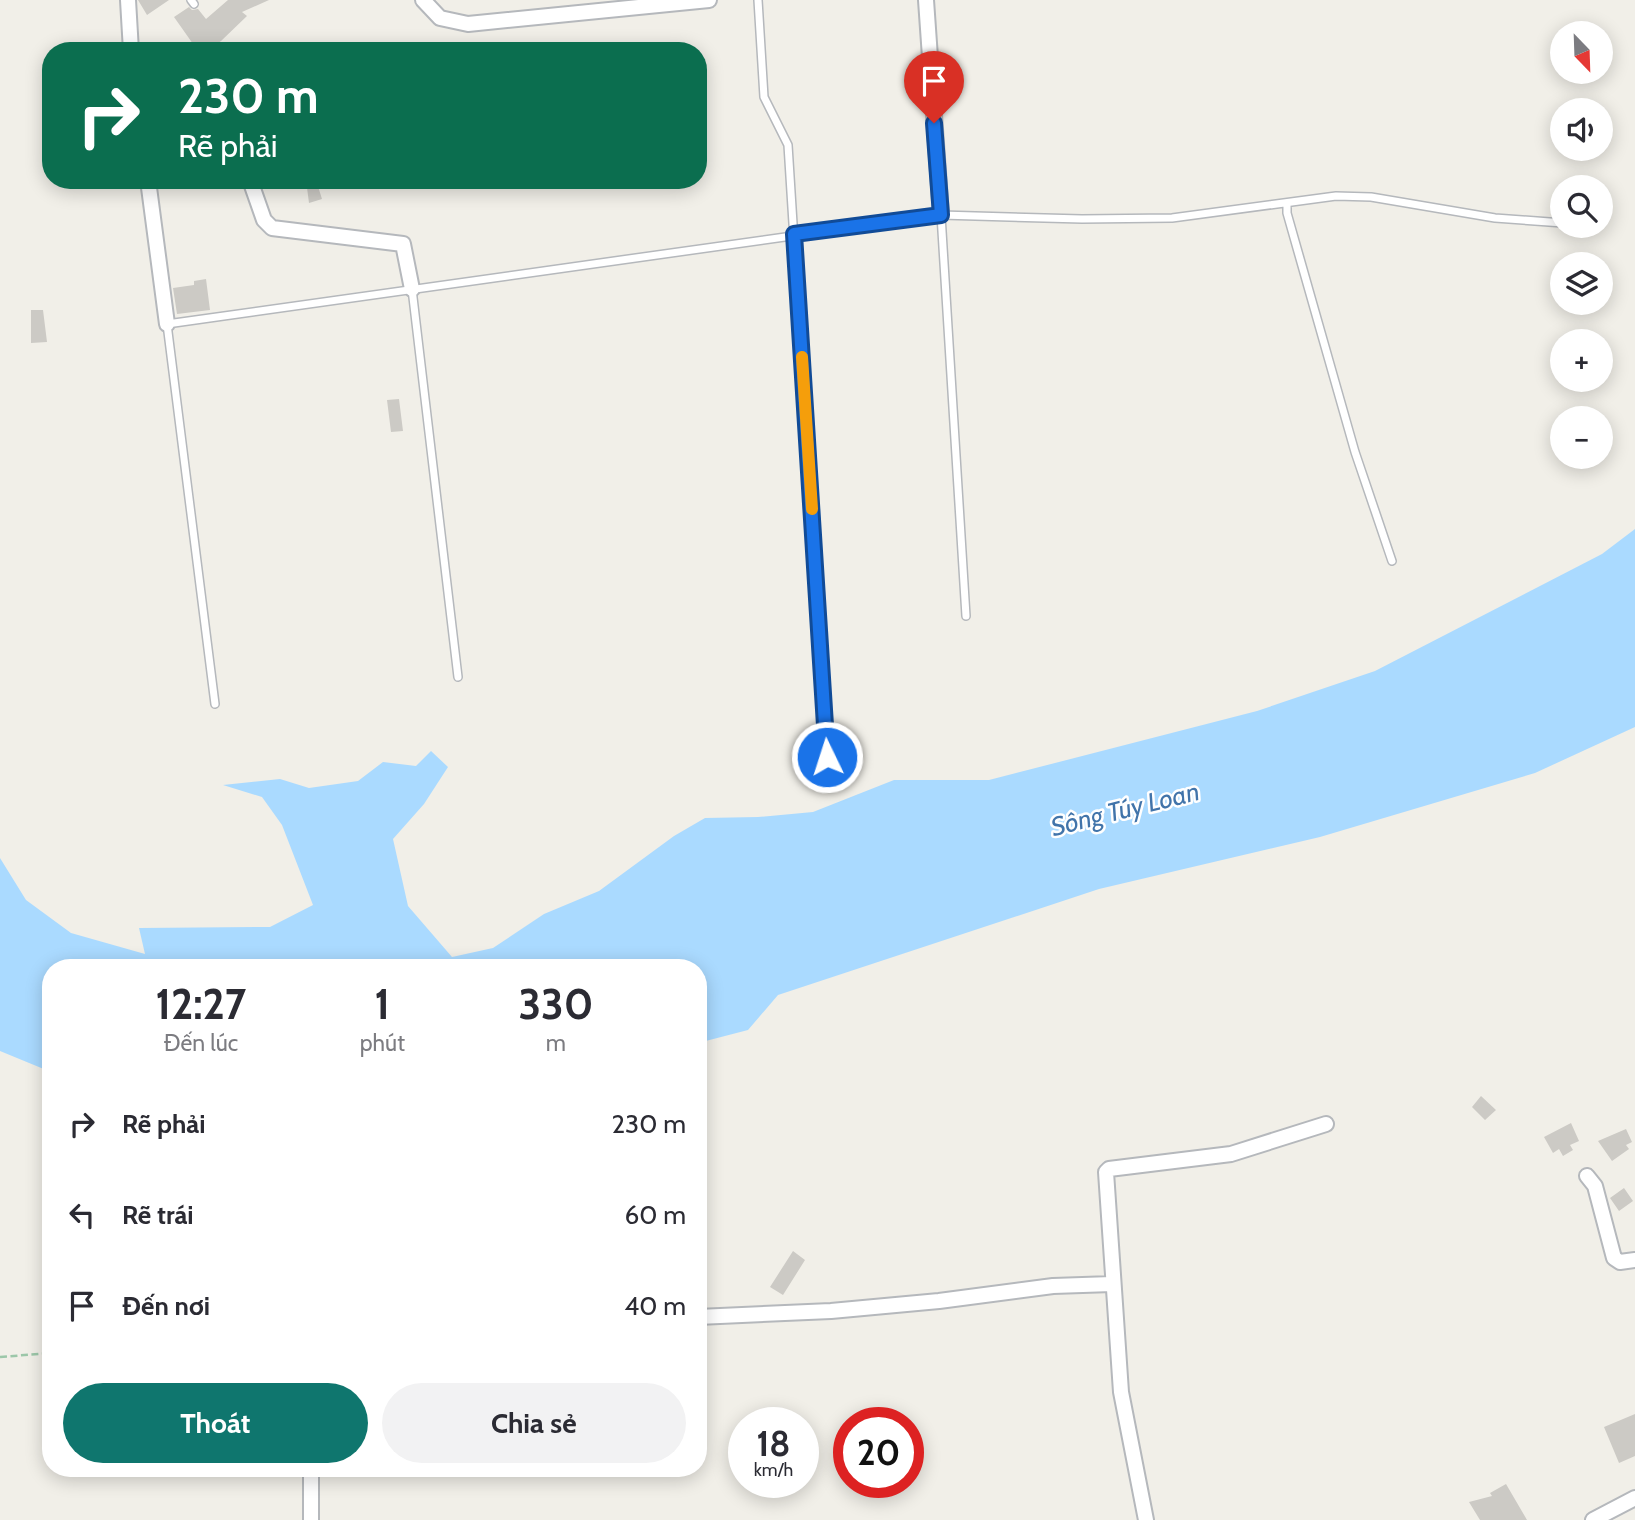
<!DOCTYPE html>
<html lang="vi">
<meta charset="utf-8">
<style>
body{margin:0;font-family:Cabin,sans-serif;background:#f2f2f3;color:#2b2b33;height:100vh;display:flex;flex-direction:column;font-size:26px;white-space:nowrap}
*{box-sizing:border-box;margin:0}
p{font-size:23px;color:#7c7c81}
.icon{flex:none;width:38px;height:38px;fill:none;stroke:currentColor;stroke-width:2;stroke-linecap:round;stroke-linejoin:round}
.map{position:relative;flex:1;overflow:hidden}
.sheet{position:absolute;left:42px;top:959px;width:665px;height:518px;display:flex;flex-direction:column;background:#fff;border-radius:28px;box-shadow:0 4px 18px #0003}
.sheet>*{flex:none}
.guide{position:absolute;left:42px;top:42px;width:665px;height:147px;border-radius:28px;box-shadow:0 4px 18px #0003;background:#0b6e4f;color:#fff;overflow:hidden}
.needle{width:46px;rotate:157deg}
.tools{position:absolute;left:1550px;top:21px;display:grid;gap:14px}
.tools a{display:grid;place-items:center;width:63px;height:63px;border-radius:50%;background:#fff;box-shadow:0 4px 18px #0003;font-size:35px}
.speed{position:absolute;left:728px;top:1407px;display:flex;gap:14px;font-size:35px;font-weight:700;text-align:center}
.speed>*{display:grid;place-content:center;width:91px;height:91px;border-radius:50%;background:#fff;box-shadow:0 4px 18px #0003;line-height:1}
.speed small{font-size:18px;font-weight:400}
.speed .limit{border:10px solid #d22;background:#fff;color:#111}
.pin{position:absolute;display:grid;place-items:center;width:60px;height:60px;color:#fff;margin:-72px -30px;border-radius:50% 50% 50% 0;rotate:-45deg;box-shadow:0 0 7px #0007}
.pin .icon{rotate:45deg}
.me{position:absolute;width:77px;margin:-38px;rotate:356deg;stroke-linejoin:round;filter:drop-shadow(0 0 5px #0008)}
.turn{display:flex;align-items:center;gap:24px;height:147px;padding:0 21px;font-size:32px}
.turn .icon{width:91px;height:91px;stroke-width:2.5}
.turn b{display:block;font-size:49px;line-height:60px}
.eta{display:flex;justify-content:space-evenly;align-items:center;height:119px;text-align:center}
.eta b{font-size:42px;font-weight:800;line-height:49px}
.primary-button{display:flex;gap:14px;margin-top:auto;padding:14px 21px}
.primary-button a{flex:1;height:80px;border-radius:42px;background:#0f766e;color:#fff;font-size:28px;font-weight:800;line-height:80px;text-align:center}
.primary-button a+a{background:#f2f2f3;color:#2b2b33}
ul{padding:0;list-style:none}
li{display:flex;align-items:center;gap:21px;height:91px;padding:0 21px}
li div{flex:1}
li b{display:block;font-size:26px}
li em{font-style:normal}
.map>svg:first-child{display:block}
</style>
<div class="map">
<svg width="1635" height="1520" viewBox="0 0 1635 1520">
<rect width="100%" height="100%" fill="#f1efe8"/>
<path fill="#aadaff" d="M1635 529V727L1535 773 1320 837 1099 889 778 995 748 1030 698 1043V968H51V1072L0 1051V858L26 900 71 933 145 954 139 928 270 927 313 905 282 825 262 797 223 785 280 779 309 788 358 781 383 762 416 766 431 751 448 767 424 804 393 839 408 906 452 957 493 948 544 914 599 891 674 836 705 818 758 817 813 812 894 780H989L1257 711 1375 671 1602 554Z"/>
<path fill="#cccac5" d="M138 0H169L147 15Z
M228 0H269L242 12 247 16 221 41 207 51H198L174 17 189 7 192 10 198 9 206 19Z
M306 180H316L322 199 309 203Z
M206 279 210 310 177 314 173 288 194 285V281Z
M31 310H43L47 342 31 343Z
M399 399 403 431 391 432 387 400Z
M1481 1096 1496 1110 1485 1120 1472 1107Z
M1571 1123 1579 1141 1570 1145 1573 1150 1563 1156 1559 1149 1553 1153 1544 1137Z
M1626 1129 1632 1142 1626 1145 1629 1149 1612 1161 1598 1141Z
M1624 1188 1633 1201 1619 1211 1610 1198Z
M793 1251 805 1260 783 1295 770 1287Z
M1635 1414V1456L1619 1463 1604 1427Z
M1506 1484 1527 1520H1480L1469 1502 1492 1496 1490 1493Z"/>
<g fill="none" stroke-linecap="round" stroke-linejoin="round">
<g stroke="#b5b8bc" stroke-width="10">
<path id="lane" d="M191 0 194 4
M758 0 764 97 788 145 827 757
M1287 203V213L1355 452 1392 561
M941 215 966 616
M412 289 458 677
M215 704 167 324 941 215 1082 219 1172 218 1336 196 1371 197 1495 218 1563 223"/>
</g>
<g stroke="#b5b8bc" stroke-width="18">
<path id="street" d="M128 0 131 51
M423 0 440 18 468 24 709 0
M926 0 941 215
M148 180 167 324
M250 180 264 220 272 228 403 244 412 289
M1587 1176 1595 1186 1614 1258 1620 1262 1635 1260
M698 1317 831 1311 939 1301 1053 1286 1112 1284
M311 1520V1468
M1146 1520 1121 1392 1106 1172 1109 1169 1231 1154 1326 1124
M1593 1520 1635 1498"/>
</g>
<path stroke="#9cc7a9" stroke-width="2.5" stroke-dasharray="7 3.5" stroke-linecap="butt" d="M0 1357 51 1353"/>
<use href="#lane" stroke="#fff" stroke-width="7"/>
<use href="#street" stroke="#fff" stroke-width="14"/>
</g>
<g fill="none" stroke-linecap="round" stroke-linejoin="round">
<g stroke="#114b97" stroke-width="18">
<path id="route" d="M827 757 794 234 941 215 934 123"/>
</g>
<use href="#route" stroke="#1a73e8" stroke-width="12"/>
<path stroke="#f59e0b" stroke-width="12" d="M802 357 812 509"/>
</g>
<g text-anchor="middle" stroke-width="5" stroke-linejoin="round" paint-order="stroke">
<g font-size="26" font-style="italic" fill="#4174aa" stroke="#fff">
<text transform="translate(1125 809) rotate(-14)" y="9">Sông Túy Loan</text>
</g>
</g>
</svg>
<div class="tools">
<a><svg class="needle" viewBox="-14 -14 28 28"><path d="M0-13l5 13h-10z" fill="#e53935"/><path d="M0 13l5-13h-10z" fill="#7c7c81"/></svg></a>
<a><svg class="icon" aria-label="sound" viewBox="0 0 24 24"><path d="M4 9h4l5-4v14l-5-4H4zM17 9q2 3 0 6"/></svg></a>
<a><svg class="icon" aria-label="search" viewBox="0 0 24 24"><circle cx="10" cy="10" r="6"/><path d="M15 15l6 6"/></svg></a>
<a><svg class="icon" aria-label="layers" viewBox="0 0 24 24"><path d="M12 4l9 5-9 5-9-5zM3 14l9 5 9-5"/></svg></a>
<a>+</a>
<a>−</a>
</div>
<div class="speed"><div>18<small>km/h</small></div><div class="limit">20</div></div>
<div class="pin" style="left:934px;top:123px;background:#d93025"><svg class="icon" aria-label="arrive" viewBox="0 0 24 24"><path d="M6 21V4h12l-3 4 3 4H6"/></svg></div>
<svg class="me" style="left:827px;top:757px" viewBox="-20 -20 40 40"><circle r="17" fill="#1a73e8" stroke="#fff" stroke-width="3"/><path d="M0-11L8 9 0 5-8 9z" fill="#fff"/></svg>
<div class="guide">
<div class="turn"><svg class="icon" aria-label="right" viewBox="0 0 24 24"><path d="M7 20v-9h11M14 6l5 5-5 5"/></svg><div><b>230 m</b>Rẽ phải</div></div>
</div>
<section class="sheet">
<div class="eta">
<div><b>12:27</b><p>Đến lúc</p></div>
<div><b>1</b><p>phút</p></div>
<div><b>330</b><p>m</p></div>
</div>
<ul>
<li><svg class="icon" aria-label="right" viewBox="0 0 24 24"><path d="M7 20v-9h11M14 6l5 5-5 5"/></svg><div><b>Rẽ phải</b></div><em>230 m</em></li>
<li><svg class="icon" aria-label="left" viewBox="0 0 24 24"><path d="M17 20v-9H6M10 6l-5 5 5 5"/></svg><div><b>Rẽ trái</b></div><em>60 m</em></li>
<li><svg class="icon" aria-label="arrive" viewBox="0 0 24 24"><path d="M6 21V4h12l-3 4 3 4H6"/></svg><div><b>Đến nơi</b></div><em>40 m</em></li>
</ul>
<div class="primary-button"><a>Thoát</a><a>Chia sẻ</a></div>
</section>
</div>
